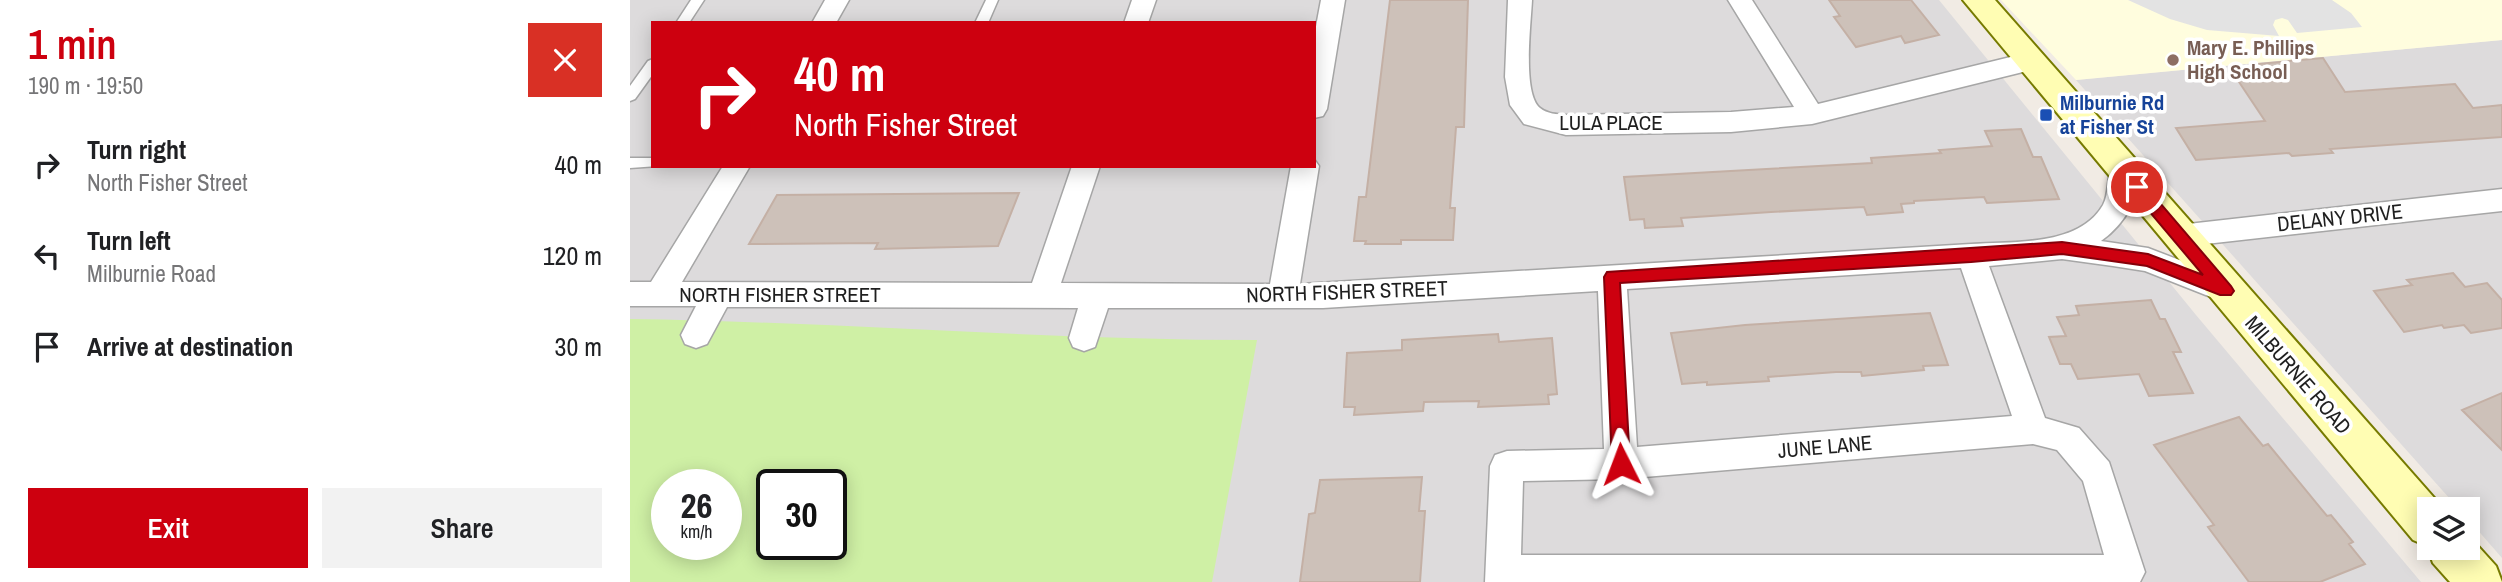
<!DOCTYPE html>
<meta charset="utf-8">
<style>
body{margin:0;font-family:"Archivo Narrow",sans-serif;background:#f2f2f2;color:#202124;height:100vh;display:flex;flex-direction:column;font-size:26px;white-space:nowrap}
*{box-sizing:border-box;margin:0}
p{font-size:23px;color:#757577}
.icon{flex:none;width:38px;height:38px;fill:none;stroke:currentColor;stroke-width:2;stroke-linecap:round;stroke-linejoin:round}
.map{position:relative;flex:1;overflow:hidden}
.details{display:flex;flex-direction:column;background:#fff;width:630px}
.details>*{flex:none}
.guide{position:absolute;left:21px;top:21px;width:665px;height:147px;border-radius:0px;box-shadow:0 4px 18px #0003;background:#cd000f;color:#fff;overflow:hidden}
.buttons{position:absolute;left:1787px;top:497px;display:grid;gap:14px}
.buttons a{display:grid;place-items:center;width:63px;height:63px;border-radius:0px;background:#fff;box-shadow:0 4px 18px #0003;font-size:35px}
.speed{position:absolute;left:21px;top:469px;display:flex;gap:14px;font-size:35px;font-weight:700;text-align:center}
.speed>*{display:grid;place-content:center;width:91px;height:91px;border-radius:50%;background:#fff;box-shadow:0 4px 18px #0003;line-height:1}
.speed small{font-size:18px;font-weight:400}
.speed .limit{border:4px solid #111;border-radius:10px;background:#fff;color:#111}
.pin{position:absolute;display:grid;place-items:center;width:60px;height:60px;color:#fff;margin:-30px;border:4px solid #fff;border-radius:50%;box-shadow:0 2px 7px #0007}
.me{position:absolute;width:77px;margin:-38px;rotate:357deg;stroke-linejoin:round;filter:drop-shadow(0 0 5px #0008)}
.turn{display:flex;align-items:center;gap:24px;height:147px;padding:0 28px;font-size:32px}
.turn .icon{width:91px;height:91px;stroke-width:2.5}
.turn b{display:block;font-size:49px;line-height:60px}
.round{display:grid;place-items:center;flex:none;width:74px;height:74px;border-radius:0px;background:#f2f2f2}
.summary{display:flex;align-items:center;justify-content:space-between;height:119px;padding:0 28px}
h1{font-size:42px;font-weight:600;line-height:52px;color:#cd000f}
.action{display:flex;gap:14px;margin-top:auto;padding:14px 28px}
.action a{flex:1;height:80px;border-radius:0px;background:#cd000f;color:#fff;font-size:28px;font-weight:600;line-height:80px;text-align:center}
.action a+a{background:#f2f2f2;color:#202124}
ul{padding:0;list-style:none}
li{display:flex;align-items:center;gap:21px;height:91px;padding:0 28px}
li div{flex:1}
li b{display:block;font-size:26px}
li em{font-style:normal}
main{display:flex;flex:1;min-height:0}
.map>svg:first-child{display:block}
</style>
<main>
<section class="details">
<div class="summary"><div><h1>1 min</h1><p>190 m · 19:50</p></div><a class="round" style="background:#d93025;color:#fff"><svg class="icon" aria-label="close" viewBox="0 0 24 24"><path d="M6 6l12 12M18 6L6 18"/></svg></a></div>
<ul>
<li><svg class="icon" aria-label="right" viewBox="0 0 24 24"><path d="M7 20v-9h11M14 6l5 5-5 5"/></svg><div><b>Turn right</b><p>North Fisher Street</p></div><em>40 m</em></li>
<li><svg class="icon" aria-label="left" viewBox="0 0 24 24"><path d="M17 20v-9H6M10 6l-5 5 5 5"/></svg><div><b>Turn left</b><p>Milburnie Road</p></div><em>120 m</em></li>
<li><svg class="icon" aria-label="arrive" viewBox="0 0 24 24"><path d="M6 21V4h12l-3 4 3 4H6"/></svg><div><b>Arrive at destination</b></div><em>30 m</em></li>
</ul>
<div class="action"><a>Exit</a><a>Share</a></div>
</section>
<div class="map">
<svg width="1872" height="582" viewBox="0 0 1872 582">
<rect width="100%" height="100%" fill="#f1ebe4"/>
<path fill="#dddbdc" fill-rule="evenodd" d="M0 0H1309L1566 315 1791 582H0ZM23 23H684V166H23ZM37 485H96V544H37ZM142 485H201V544H142Z
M1872 40V558L1838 519V509H1829L1446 80Z"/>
<path fill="#fffdde" d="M1371 0H1872V40L1446 80Z"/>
<path fill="#cff0a5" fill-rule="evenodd" d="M0 319C209 322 418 340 627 340L582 582H0ZM37 485H96V544H37ZM142 485H201V544H142Z"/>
<path fill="#e3e3e3" d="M1498 0H1702L1721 13 1732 27 1667 33 1658 20 1652 18 1645 20 1643 25 1649 36 1577 30 1540 19Z"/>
<path fill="#cdc1b9" stroke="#c4b0a5" stroke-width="2" d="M760 0H838L834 127H826L820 208H825L823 240H771V244H735L736 241H724L729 197H736Z
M1199 0H1281L1309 35 1275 43 1271 36 1226 47 1204 17 1210 16Z
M1693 58 1715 92 1825 84 1843 108 1872 105V137L1700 149 1703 153 1662 156 1659 153 1566 160 1546 128 1635 121 1601 70 1630 68 1627 64Z
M1391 129 1403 157H1411L1429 199 1357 203 1354 197 1284 201V203L1271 204 1273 212 1237 215 1234 207 1141 212 1051 218 1053 226 1015 228 1014 219 1000 220 994 177 1242 163 1241 158 1311 153 1309 150 1362 146 1355 131Z
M389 193 368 246 245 249 248 243 119 244 147 195Z
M1823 273 1835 287 1857 283 1872 300V328L1841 333 1834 325 1814 328 1812 325 1774 332 1744 291 1782 285 1777 280Z
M1521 300 1530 319H1535L1551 352H1543L1563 393 1519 396 1509 374 1448 379 1441 364H1430L1419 337 1436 336 1427 317 1449 315 1446 306Z
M1300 313 1318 365 1293 366 1294 370 1232 376 1231 372H1206L1138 377 1139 381 1077 385V382L1052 384 1041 333 1115 325Z
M868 334 869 342 922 338 927 394 918 395 919 404 848 407 849 401 794 402 793 411 724 415 725 407H714L717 353 772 350V340Z
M1872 393V450L1832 410Z
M1609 417 1633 446 1638 444 1697 516 1701 515 1723 542 1719 544 1735 564 1690 582H1619L1578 527 1584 525 1524 445Z
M792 477 789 511H795L790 582H670L679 514 685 513 690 480Z"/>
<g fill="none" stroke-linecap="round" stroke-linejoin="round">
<g stroke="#a6a6a6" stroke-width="3">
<path id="lane" d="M61 0H74L59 23H46Z
M356 0H368L358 23H345Z
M23 59V74L5 99 0 101V86L18 61Z
M0 158H23V166H28L0 168Z"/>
</g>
<g stroke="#a6a6a6" stroke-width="3">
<path id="street" d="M195 0H219L206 23H182Z
M502 0H526L518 23H494Z
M691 0H715L697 109 693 116 684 118V37Z
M878 0H902C901 23 892 93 910 108 917 114 927 114 936 115L1101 112 1164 107 1098 0H1122L1188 104 1401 52 1410 55 1414 61 1410 67 1401 70 1182 124 1101 132 936 135 894 124 880 105 875 77Z
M684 159 689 166 670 284 1341 244C1382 241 1449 247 1473 205 1480 192 1476 176 1483 163L1493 160 1503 163C1518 190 1493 226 1471 241L1518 248 1607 282 1611 291 1607 300 1596 303 1515 271 1483 266 1432 259 1359 266 1415 418 1449 428 1479 462 1515 572 1510 582H855L860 466 865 455 877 451 974 449 968 291 693 308H478L465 347 454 351 443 347 439 338 448 308 97 307 77 344 66 348 55 344 51 335 66 306H0V282H21L93 166H120L52 282 402 283 442 166H470L431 283 640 284 661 166H684ZM1331 268 1382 416 1007 447 997 289ZM1403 444 1427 450 1453 481 1474 555H891L893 481 991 479Z
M1872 189V211L1549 247 1539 244 1535 236 1539 228 1549 225Z"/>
</g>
<g stroke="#777b00" stroke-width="4">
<path id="secondary" d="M1333 0H1365L1814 509H1799V548H1838V535L1866 566 1872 582H1820L1803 563 1797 546 1783 540Z"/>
</g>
<use href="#lane" fill="#fff" fill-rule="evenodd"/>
<use href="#street" fill="#fff" fill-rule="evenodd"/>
<use href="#secondary" fill="#fffdb3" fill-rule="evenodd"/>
</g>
<path fill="#cd000f" stroke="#85000a" stroke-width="2" d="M1507 181 1513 183 1601 286 1604 291 1601 295H1590L1517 266 1432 254 1341 262 990 283 1000 464 997 470 991 472 985 470 982 464 974 277 977 272 1432 242 1518 254 1573 275 1502 191 1500 187 1502 183Z"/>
<circle fill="#8d6e63" stroke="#fff" stroke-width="2.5" cx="1543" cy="60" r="7"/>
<rect fill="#1a4fb4" stroke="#fff" stroke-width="2.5" x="1409" y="108" width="14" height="14" rx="3.5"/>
<g text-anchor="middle" stroke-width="7" stroke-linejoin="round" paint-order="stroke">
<g font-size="21" font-weight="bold" fill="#785e54" stroke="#fff" text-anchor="start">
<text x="1557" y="55">Mary E. Phillips<tspan x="1557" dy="24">High School</tspan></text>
</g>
<g font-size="21" font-weight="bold" fill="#164399" stroke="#fff" text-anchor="start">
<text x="1430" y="110">Milburnie Rd<tspan x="1430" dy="24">at Fisher St</tspan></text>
</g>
<g font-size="21" fill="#1f1f1f" stroke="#fff">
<text x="981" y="130">LULA PLACE</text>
<text transform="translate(1710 218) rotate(-6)" y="7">DELANY DRIVE</text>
<text transform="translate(717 292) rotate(-2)" y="7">NORTH FISHER STREET</text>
<text x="150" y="302">NORTH FISHER STREET</text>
<text transform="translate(1668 375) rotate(49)" y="7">MILBURNIE ROAD</text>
<text transform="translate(1195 447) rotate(-5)" y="7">JUNE LANE</text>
</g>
</g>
</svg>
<div class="buttons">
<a><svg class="icon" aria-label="layers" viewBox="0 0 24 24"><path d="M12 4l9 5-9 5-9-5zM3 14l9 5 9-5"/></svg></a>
</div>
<div class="speed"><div>26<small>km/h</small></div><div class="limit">30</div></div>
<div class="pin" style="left:1507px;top:187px;background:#d93025"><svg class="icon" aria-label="arrive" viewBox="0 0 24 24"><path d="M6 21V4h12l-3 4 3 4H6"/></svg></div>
<svg class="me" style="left:991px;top:464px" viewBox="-20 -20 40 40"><path d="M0-17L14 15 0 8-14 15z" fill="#cd000f" stroke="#fff" stroke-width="4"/></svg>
<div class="guide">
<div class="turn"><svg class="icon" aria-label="right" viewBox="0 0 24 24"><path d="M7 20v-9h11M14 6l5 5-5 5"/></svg><div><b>40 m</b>North Fisher Street</div></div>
</div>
</div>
</main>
